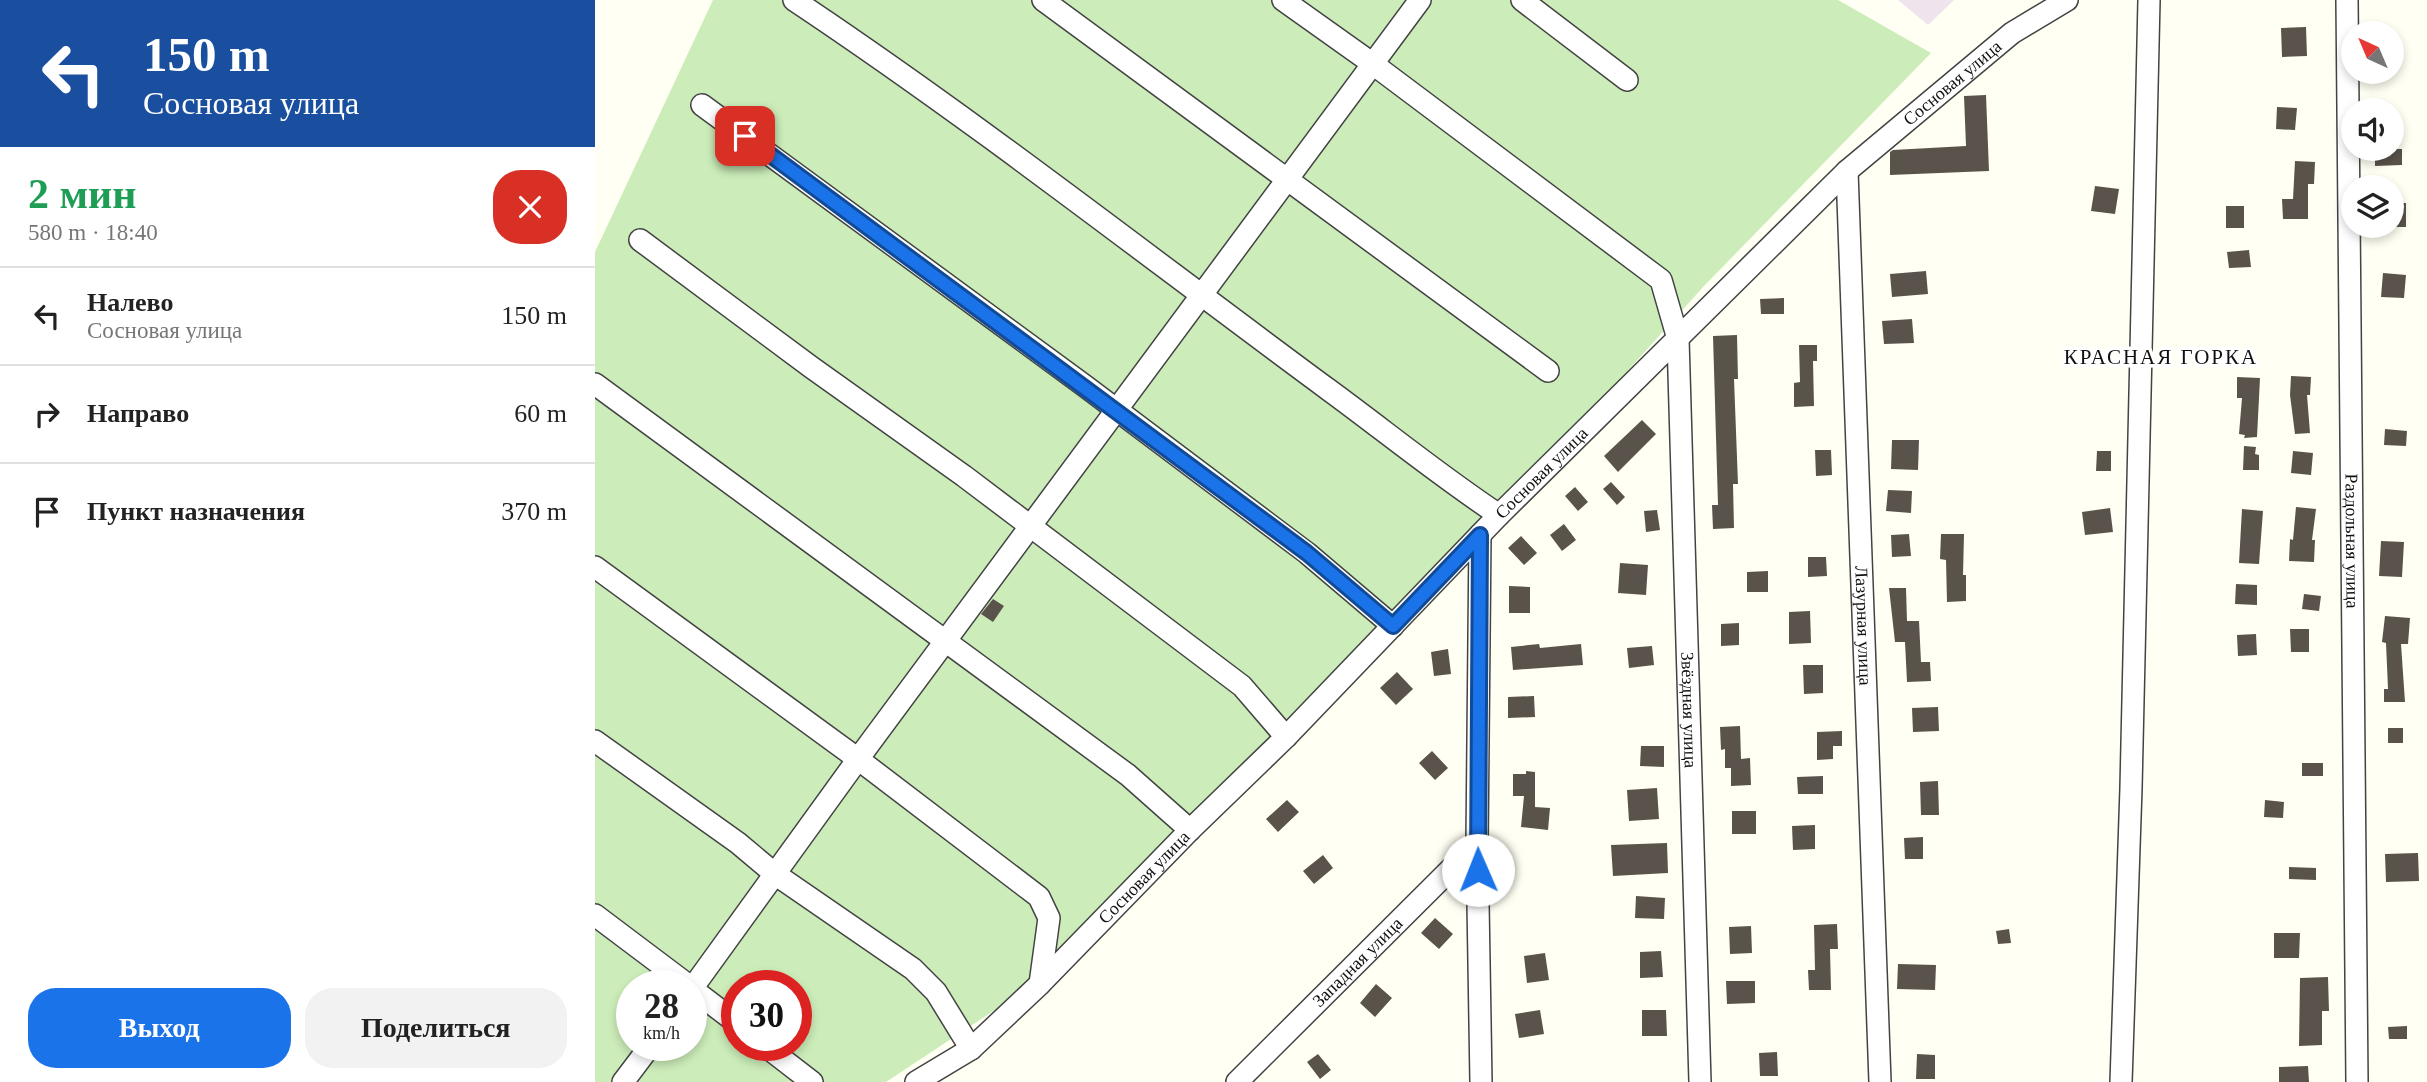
<!DOCTYPE html>
<html lang="ru">
<meta charset="utf-8">
<style>
body{margin:0;font-family:"Times New Roman",serif;background:#f2f2f2;color:#222;height:100vh;display:flex;flex-direction:column;font-size:26px;white-space:nowrap}
*{box-sizing:border-box;margin:0}
p{font-size:23px;color:#767676}
.icon{flex:none;width:38px;height:38px;fill:none;stroke:currentColor;stroke-width:2;stroke-linecap:round;stroke-linejoin:round}
.map{position:relative;flex:1;overflow:hidden}
.drawer{display:flex;flex-direction:column;background:#fff;width:595px}
.drawer>*{flex:none}
.top-card{background:#1a4fa0;color:#fff;overflow:hidden}
.needle{width:46px;rotate:316deg}
.controls{position:absolute;left:1746px;top:21px;display:grid;gap:14px}
.controls a{display:grid;place-items:center;width:63px;height:63px;border-radius:50%;background:#fff;box-shadow:0 4px 10px #0003;font-size:35px}
.speed{position:absolute;left:21px;top:970px;display:flex;gap:14px;font-size:35px;font-weight:700;text-align:center}
.speed>*{display:grid;place-content:center;width:91px;height:91px;border-radius:50%;background:#fff;box-shadow:0 4px 10px #0003;line-height:1}
.speed small{font-size:18px;font-weight:400}
.speed .limit{border:10px solid #d22;background:#fff;color:#111}
.pin{position:absolute;display:grid;place-items:center;width:60px;height:60px;color:#fff;margin:-30px;border-radius:14px;box-shadow:0 4px 10px #0006}
.me{position:absolute;width:77px;margin:-38px;rotate:359deg;stroke-linejoin:round;filter:drop-shadow(0 0 5px #0008)}
.turn{display:flex;align-items:center;gap:24px;height:147px;padding:0 28px;font-size:32px}
.turn .icon{width:91px;height:91px;stroke-width:2.5}
.turn b{display:block;font-size:49px;line-height:60px}
.round{display:grid;place-items:center;flex:none;width:74px;height:74px;border-radius:28px;background:#f2f2f2}
.summary{display:flex;align-items:center;justify-content:space-between;height:119px;padding:0 28px}
h1{font-size:42px;font-weight:600;line-height:52px;color:#1e9e55}
.cta{display:flex;gap:14px;margin-top:auto;padding:14px 28px}
.cta a{flex:1;height:80px;border-radius:28px;background:#1a73e8;color:#fff;font-size:28px;font-weight:600;line-height:80px;text-align:center}
.cta a+a{background:#f2f2f2;color:#222}
ul{padding:0;list-style:none}
li{display:flex;align-items:center;gap:21px;height:98px;padding:0 28px;border-top:2px solid #e0e0e0}
li div{flex:1}
li b{display:block;font-size:26px}
li em{font-style:normal}
main{display:flex;flex:1;min-height:0}
.map>svg:first-child{display:block}
</style>
<main>
<section class="drawer">
<div class="top-card">
<div class="turn"><svg class="icon" aria-label="left" viewBox="0 0 24 24"><path d="M17 20v-9H6M10 6l-5 5 5 5"/></svg><div><b>150 m</b>Сосновая улица</div></div>
</div>
<div class="summary"><div><h1>2 мин</h1><p>580 m · 18:40</p></div><a class="round" style="background:#d93025;color:#fff"><svg class="icon" aria-label="close" viewBox="0 0 24 24"><path d="M6 6l12 12M18 6L6 18"/></svg></a></div>
<ul>
<li><svg class="icon" aria-label="left" viewBox="0 0 24 24"><path d="M17 20v-9H6M10 6l-5 5 5 5"/></svg><div><b>Налево</b><p>Сосновая улица</p></div><em>150 m</em></li>
<li><svg class="icon" aria-label="right" viewBox="0 0 24 24"><path d="M7 20v-9h11M14 6l5 5-5 5"/></svg><div><b>Направо</b></div><em>60 m</em></li>
<li><svg class="icon" aria-label="arrive" viewBox="0 0 24 24"><path d="M6 21V4h12l-3 4 3 4H6"/></svg><div><b>Пункт назначения</b></div><em>370 m</em></li>
</ul>
<div class="cta"><a>Выход</a><a>Поделиться</a></div>
</section>
<div class="map">
<svg width="1832" height="1082" viewBox="0 0 1832 1082">
<rect width="100%" height="100%" fill="#fffff3"/>
<path fill="#efe4ee" d="M1303 0H1359L1333 25Z"/>
<path fill="#ccedb9" fill-rule="evenodd" d="M118 0H1243L1336 53 1109 286 885 535 424 994 291 1082H0V252ZM37 985H96V1045H37ZM142 985H201V1045H142Z"/>
<path fill="#5a534c" d="M1711 27 1712 56 1687 57 1686 28Z
M1391 95 1394 171 1295 175V152L1298 150 1371 146 1369 96Z
M1682 107 1702 108 1700 130 1681 129Z
M1780 149H1807V165L1780 166Z
M1700 161 1720 162 1719 184H1713V219H1688L1687 199H1698Z
M1500 186 1524 189 1520 214 1496 211Z
M1797 203H1811V227H1797Z
M1631 206H1649V228H1631Z
M1654 250 1656 267 1634 268 1632 252Z
M1331 271 1333 294 1297 297 1295 274Z
M1788 273 1811 275 1809 298 1786 297Z
M1189 298V314H1166L1165 299Z
M1317 319 1319 343 1289 344 1287 321Z
M1142 335 1143 379H1139L1143 484H1138L1139 528 1118 529 1117 505H1123L1118 336Z
M1204 345H1222V361H1218L1219 406 1199 407V383L1205 382Z
M1696 376 1716 377 1715 395H1712L1715 433 1700 434 1695 395Z
M1642 377 1665 378 1662 437 1649 438 1650 435 1644 434 1647 398H1642Z
M1047 420 1061 434 1023 472 1009 456Z
M1790 429 1812 431 1811 446 1789 445Z
M1297 440H1324L1323 470 1296 469Z
M1649 446 1661 447 1660 454 1664 455V470H1648Z
M1220 450H1236L1237 475 1221 476Z
M1502 451H1516V471H1501Z
M1698 451 1718 453 1716 475 1696 473Z
M1016 482 1030 497 1022 505 1008 489Z
M980 487 993 502 983 511 970 496Z
M1293 490 1317 491 1316 513 1291 511Z
M1701 507 1721 509 1717 540H1720L1719 562 1694 561 1695 539 1698 540Z
M1515 508 1518 532 1490 535 1487 512Z
M1647 509 1668 511 1664 564 1644 563Z
M1062 510 1065 530 1051 532 1049 511Z
M969 524 981 540 967 551 955 535Z
M1314 534 1316 556 1297 557 1296 535Z
M1346 534H1369L1368 575H1371V601L1352 602 1351 560 1345 559Z
M926 536 942 553 929 565 913 548Z
M1786 541 1809 542 1807 577 1784 576Z
M1213 557H1231L1232 576 1213 577Z
M1025 563 1053 565 1051 595 1023 593Z
M1173 571V592H1152V572Z
M1641 584 1662 585V605L1640 604Z
M914 586 935 587V613H914Z
M1294 588H1311L1312 621H1324L1326 662H1335L1336 681 1312 682 1310 642H1300Z
M1709 594 1726 596 1724 611 1707 609Z
M398 599 409 606 398 622 386 614Z
M1215 611 1216 643 1194 644V612Z
M1790 616 1815 618 1813 644H1806L1810 702H1789V689H1793L1791 643 1787 642Z
M1144 623V645L1126 646V624Z
M1695 629H1714V652H1696Z
M1661 634 1662 655 1643 656 1642 635Z
M944 644 945 648 986 644 988 665 918 670 916 647Z
M1057 646 1059 665 1034 668 1032 648Z
M853 649 856 674 839 676 836 652Z
M1208 665H1228V693L1209 694Z
M802 672 818 689 801 705 785 688Z
M939 696 940 717 913 718V697Z
M1343 707 1344 731 1318 732 1317 708Z
M1145 726 1146 759 1155 758 1156 785 1136 786V768H1130V749L1126 750 1125 727Z
M1793 728H1808V743H1793Z
M1247 731V746H1238V759L1222 760V732Z
M1046 746H1069V767L1045 766Z
M837 751 853 768 840 780 824 763Z
M1707 763H1728V776H1707Z
M931 771 940 772V807L955 808 953 830 926 827 929 796H918V774H931Z
M1228 776V794H1203L1202 777Z
M1343 781 1344 815H1326L1325 782Z
M1062 788 1064 819 1034 821 1032 790Z
M692 800 704 812 683 832 671 819Z
M1670 800 1689 802 1688 818 1669 817Z
M1137 811H1161V834H1137Z
M1220 825V849L1198 850 1197 826Z
M1328 837V859H1310L1309 838Z
M1072 843 1073 873 1018 876 1016 845Z
M1823 853 1824 881 1791 882 1790 854Z
M728 855 738 868 719 884 708 871Z
M1694 867 1721 868V880L1694 879Z
M1041 896 1070 898 1069 919 1040 918Z
M840 918 858 934 844 949 826 933Z
M1242 924 1243 949H1235L1236 990H1214L1213 970H1220L1219 925Z
M1156 926 1157 953 1135 954 1134 927Z
M1414 929 1416 943 1403 944 1401 931Z
M1679 933H1705L1704 958H1679Z
M1066 951 1068 977 1045 978V952Z
M950 953 954 980 932 983 929 956Z
M1303 964 1341 965 1340 990 1302 989Z
M1733 977 1734 1011H1727V1045L1704 1046 1705 978Z
M1131 981H1160V1003L1132 1004Z
M781 984 797 998 780 1017 765 1003Z
M945 1010 949 1034 924 1038 920 1014Z
M1047 1010H1071L1072 1036H1047Z
M1812 1026V1039H1794L1793 1027Z
M1182 1052 1183 1076H1165L1164 1053Z
M723 1054 736 1070 725 1079 712 1062Z
M1322 1054 1340 1055V1079H1321Z
M1713 1066 1714 1082H1684V1067Z"/>
<g fill="none" stroke-linecap="round" stroke-linejoin="round">
<g stroke="#434343" stroke-width="24">
<g id="minor">
<path d="M199 0C382 122 556 259 734 390 790 431 845 476 904 515"/>
<path d="M448 0 953 371"/>
<path id="s1" d="M688 0 778 64 1066 280 1083 339 1105 1082"/>
<path d="M927 0 1032 80"/>
<path id="s2" d="M1752 0 1762 1082"/>
<path d="M107 105 490 386 712 553 798 626"/>
<path id="s3" d="M1252 171 1285 1082"/>
<path d="M45 240 216 367 369 476 647 686 691 737"/>
<path d="M0 384 533 775 595 830"/>
<path d="M885 535 882 843 886 1082"/>
<path d="M0 567 263 759 444 897 454 918 445 984"/>
<path d="M0 741 143 843 180 874 318 969 341 992 376 1049"/>
<path d="M0 915 93 985"/>
<path d="M96 988 142 1023"/>
<path d="M96 990 263 759 825 0"/>
<path d="M169 1045 217 1082"/>
<path d="M28 1082 56 1045"/>
<path id="s4" d="M321 1082 376 1049 445 984 595 830 691 737 904 515 1252 171 1417 33 1472 0"/>
<path id="s5" d="M642 1082 882 843"/>
<path d="M1526 1082 1536 788 1554 0"/>
</g>
</g>
<use href="#minor" stroke="#fff" stroke-width="21"/>
</g>
<g fill="none" stroke-linecap="round" stroke-linejoin="round">
<g stroke="#114b97" stroke-width="18">
<path id="route" d="M150 136 712 553 798 626 885 535 883 870"/>
</g>
<use href="#route" stroke="#1a73e8" stroke-width="12"/>
</g>
<g text-anchor="middle" stroke-width="7" stroke-linejoin="round" paint-order="stroke">
<g font-size="18" fill="#101010" stroke="#fff">
<text dy="6" stroke="none"><textPath href="#s4" startOffset="1442">Сосновая улица</textPath></text>
<text dy="6" stroke="none"><textPath href="#s4" startOffset="875">Сосновая улица</textPath></text>
<text dy="6" stroke="none"><textPath href="#s2" startOffset="541">Раздольная улица</textPath></text>
<text dy="6" stroke="none"><textPath href="#s3" startOffset="455">Лазурная улица</textPath></text>
<text dy="6" stroke="none"><textPath href="#s1" startOffset="903">Звёздная улица</textPath></text>
<text dy="6" stroke="none"><textPath href="#s4" startOffset="308">Сосновая улица</textPath></text>
<text dy="6" stroke="none"><textPath href="#s5" startOffset="170">Западная улица</textPath></text>
</g>
<g font-size="21" letter-spacing="2" fill="#101010" stroke="#fff">
<text x="1566" y="364">КРАСНАЯ ГОРКА</text>
</g>
</g>
</svg>
<div class="controls">
<a><svg class="needle" viewBox="-14 -14 28 28"><path d="M0-13l5 13h-10z" fill="#e53935"/><path d="M0 13l5-13h-10z" fill="#767676"/></svg></a>
<a><svg class="icon" aria-label="sound" viewBox="0 0 24 24"><path d="M4 9h4l5-4v14l-5-4H4zM17 9q2 3 0 6"/></svg></a>
<a><svg class="icon" aria-label="layers" viewBox="0 0 24 24"><path d="M12 4l9 5-9 5-9-5zM3 14l9 5 9-5"/></svg></a>
</div>
<div class="speed"><div>28<small>km/h</small></div><div class="limit">30</div></div>
<div class="pin" style="left:150px;top:136px;background:#d93025"><svg class="icon" aria-label="arrive" viewBox="0 0 24 24"><path d="M6 21V4h12l-3 4 3 4H6"/></svg></div>
<svg class="me" style="left:883px;top:870px" viewBox="-20 -20 40 40"><circle r="19" fill="#fff"/><path d="M0-13L10 11 0 6-10 11z" fill="#1a73e8"/></svg>
</div>
</main>
